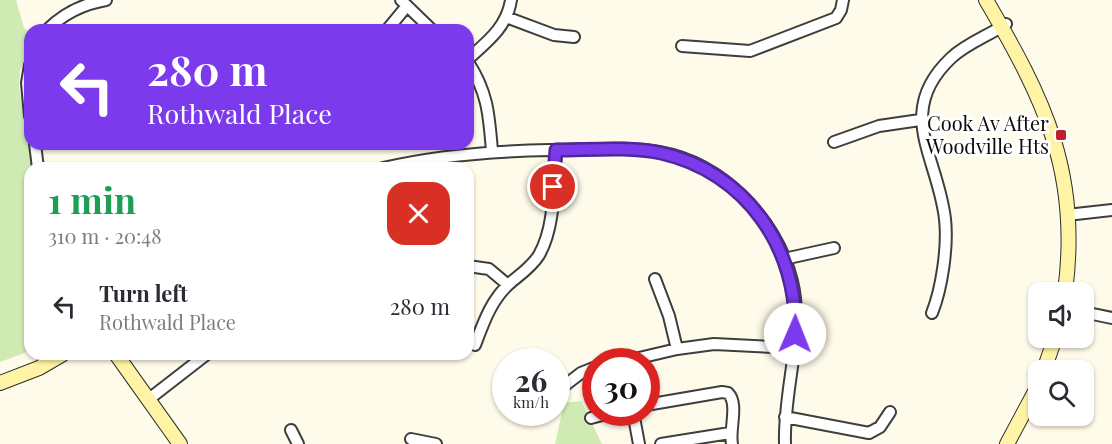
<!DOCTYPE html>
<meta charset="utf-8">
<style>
body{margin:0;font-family:"Playfair Display",serif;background:#f2f2f3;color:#2b2b33;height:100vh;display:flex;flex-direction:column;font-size:22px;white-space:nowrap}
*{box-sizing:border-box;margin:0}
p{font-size:20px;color:#7c7c81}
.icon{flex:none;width:33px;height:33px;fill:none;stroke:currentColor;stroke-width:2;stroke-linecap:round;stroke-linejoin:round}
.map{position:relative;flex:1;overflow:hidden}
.sheet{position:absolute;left:24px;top:162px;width:450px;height:198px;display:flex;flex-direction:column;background:#fff;border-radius:18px;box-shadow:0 2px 4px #0004}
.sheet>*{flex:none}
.guide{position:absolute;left:24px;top:24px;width:450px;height:126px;border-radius:18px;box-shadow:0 2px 4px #0004;background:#7c3aed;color:#fff;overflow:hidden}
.tools{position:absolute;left:1028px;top:282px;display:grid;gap:12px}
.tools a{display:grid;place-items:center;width:66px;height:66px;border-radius:12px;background:#fff;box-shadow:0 2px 4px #0004;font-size:30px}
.speed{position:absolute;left:492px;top:348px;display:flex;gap:12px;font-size:30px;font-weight:700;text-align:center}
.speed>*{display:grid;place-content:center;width:78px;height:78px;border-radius:50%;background:#fff;box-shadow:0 2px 4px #0004;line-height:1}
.speed small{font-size:15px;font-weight:400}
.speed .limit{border:9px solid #d22;background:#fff;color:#111}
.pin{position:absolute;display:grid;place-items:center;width:51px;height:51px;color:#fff;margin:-26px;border:3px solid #fff;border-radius:50%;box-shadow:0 2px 6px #0007}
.me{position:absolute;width:66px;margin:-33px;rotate:1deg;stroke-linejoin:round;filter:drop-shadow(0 0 4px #0008)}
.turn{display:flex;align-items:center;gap:21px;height:126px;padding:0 24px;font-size:27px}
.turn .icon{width:78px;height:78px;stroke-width:2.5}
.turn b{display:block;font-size:42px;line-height:51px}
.round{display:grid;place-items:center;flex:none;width:63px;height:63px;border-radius:18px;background:#f2f2f3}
.overview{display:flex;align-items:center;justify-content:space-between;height:102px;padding:0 24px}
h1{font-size:36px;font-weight:700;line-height:45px;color:#1e9e55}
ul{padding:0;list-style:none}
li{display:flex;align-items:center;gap:18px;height:84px;padding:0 24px}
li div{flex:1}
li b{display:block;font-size:22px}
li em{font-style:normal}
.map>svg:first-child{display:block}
</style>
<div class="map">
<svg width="1112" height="444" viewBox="0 0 1112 444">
<rect width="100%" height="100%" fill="#fffbea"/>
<path fill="#d0eab3" d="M0 0H16L24 28 30 32V51L20 70 19 86 32 168 30 351 0 362Z
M581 401 602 444H555L564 403Z"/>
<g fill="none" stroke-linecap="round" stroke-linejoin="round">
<g stroke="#3e3e3e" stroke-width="14">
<path id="street" d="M401 0 432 30
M506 17 554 35 574 37
M47 30C64 13 82 4 106 0
M387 30 406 7
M682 46 750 51 836 18 841 10 843 0
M468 59C487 42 507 27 511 0
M468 62C488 93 489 115 492 151
M30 65 27 83 30 116
M834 142 879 126 920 120
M35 144 38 168
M383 168C439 155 493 151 550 150 585 150 624 146 659 152 723 163 777 220 792 281 805 335 783 390 785 444
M1067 215 1112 210
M784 259 834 248
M468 266 489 269 508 285
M655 279 669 316 677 349
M1083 312 1112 318
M932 313C942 288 948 246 945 219 938 157 894 112 951 58 967 43 988 36 1006 24
M475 345C483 324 491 300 509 284 519 275 531 268 539 255 556 225 553 184 556 150
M622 362 677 349 714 344 794 348
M564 386 581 373 596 367
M149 399 207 354
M646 405 722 392 728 393C739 404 729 429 732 444
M633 412 639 444
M785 417 869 433 880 427 890 412
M591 418 613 412
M291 430 298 444
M411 439 436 444
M661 444 730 433"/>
</g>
<g stroke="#2d2d2d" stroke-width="16">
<path id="secondary" d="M986 0C1044 99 1081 173 1065 292
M116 354 180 444
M1044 370 1055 338
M0 383 39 368 63 354
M1007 444 1038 386"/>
</g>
<use href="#street" stroke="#fff" stroke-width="10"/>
<use href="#secondary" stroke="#fff4a5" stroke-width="14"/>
</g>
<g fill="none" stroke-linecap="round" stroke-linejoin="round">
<g stroke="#51269a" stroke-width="15">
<path id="route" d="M553 187 556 150C590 150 628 146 661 153 746 172 799 249 795 334"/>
</g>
<use href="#route" stroke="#7c3aed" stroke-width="10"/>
</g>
<rect fill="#be2029" stroke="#fff" stroke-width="2" x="1055" y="129" width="12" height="12" rx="3"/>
<g text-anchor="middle" stroke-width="6" stroke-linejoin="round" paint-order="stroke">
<g font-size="20" fill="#0b0b0b" stroke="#fff" text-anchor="end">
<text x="1049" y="131">Cook Av After<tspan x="1049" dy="23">Woodville Hts</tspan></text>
</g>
</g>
</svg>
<div class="tools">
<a><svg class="icon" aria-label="sound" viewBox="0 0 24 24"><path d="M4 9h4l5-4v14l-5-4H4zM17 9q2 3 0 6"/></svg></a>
<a><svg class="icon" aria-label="search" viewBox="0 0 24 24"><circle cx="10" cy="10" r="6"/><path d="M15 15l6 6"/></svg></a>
</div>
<div class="speed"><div>26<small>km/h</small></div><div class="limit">30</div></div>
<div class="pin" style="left:553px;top:187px;background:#d93025"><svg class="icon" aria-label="arrive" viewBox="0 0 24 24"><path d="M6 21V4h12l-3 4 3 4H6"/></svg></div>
<svg class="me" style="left:795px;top:334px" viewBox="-20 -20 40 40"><circle r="19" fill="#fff"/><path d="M0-13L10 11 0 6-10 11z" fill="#7c3aed"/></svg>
<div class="guide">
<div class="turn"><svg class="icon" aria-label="left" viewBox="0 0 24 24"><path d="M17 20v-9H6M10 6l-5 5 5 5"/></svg><div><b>280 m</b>Rothwald Place</div></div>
</div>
<section class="sheet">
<div class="overview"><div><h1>1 min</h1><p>310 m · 20:48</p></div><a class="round" style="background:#d93025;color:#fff"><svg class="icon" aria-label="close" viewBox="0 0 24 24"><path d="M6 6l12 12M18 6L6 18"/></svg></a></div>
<ul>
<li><svg class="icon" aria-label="left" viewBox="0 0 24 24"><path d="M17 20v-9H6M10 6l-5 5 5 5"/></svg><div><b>Turn left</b><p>Rothwald Place</p></div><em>280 m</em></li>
</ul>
</section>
</div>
